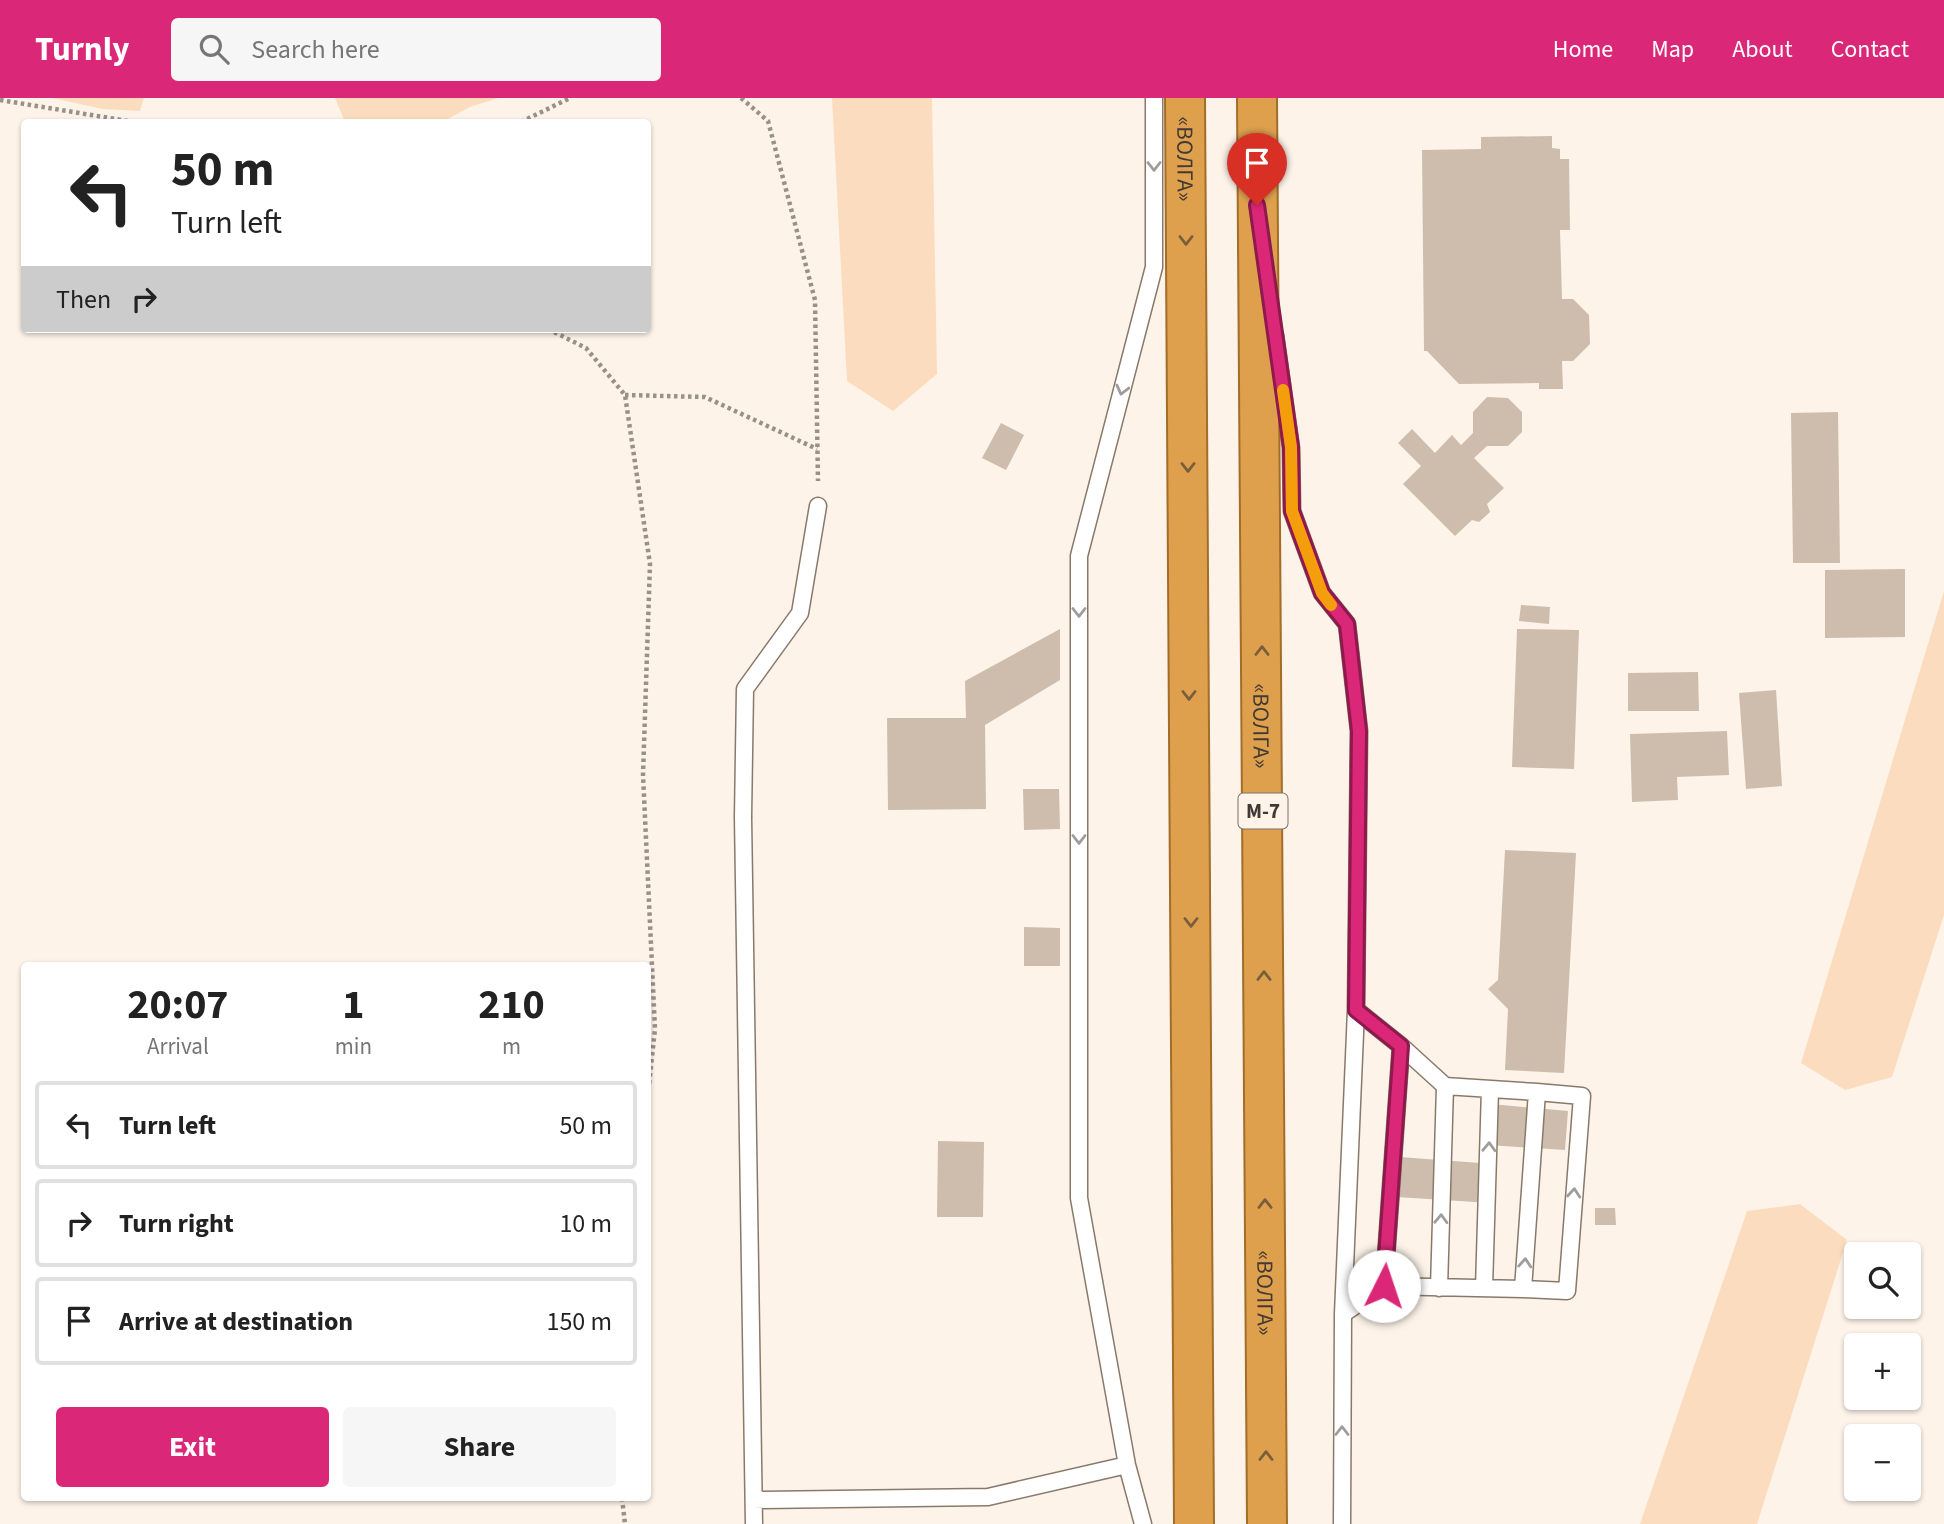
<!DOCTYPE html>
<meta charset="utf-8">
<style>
body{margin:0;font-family:"Source Sans 3",sans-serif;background:#f6f6f6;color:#222;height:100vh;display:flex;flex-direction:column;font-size:26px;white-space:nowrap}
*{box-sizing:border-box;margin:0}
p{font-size:23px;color:#767676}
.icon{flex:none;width:38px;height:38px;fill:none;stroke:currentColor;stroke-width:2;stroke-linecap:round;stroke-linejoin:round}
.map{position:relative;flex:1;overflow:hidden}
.panel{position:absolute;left:21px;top:864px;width:630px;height:539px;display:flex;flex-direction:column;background:#fff;border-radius:7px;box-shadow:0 2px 5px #0004}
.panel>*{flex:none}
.top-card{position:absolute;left:21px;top:21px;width:630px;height:214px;border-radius:7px;box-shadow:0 2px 5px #0004;background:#fff;color:#222;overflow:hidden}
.controls{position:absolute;left:1844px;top:1144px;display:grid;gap:14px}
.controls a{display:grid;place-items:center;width:77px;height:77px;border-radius:7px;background:#fff;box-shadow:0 2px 5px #0004;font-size:35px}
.pin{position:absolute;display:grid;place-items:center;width:60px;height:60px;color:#fff;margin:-72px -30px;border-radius:50% 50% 50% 0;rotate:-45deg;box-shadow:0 0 7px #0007}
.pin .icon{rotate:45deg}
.me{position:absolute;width:77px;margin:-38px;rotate:4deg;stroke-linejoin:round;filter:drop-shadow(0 0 5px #0008)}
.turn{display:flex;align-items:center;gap:24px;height:147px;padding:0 35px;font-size:32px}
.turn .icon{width:91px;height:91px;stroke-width:2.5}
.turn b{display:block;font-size:49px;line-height:60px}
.then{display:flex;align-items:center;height:66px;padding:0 35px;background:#0003;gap:14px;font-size:26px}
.eta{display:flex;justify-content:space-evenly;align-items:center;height:119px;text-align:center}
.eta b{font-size:42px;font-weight:700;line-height:49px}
.button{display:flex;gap:14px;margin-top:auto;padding:14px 35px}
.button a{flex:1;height:80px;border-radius:7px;background:#db2777;color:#fff;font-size:28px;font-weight:700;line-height:80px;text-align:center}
.button a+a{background:#f6f6f6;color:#222}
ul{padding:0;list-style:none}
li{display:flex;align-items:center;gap:21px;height:88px;margin:0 14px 10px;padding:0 21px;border:4px solid #e0e0e0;border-radius:7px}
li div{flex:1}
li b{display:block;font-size:26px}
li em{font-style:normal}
header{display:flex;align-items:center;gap:42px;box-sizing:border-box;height:98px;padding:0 35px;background:#db2777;color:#fff}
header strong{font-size:33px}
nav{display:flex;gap:38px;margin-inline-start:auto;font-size:24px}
.search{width:490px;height:63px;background:#f6f6f6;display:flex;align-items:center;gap:18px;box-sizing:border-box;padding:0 24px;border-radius:7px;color:#767676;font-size:26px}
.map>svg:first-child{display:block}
</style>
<header>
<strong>Turnly</strong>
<div class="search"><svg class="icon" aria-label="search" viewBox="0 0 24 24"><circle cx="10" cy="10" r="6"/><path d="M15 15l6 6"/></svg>Search here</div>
<nav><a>Home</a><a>Map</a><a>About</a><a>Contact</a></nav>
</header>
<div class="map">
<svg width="1944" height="1426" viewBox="0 0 1944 1426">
<rect width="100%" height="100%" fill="#fdf3e9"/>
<path fill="#fcdcbe" d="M52 0H144L140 13 103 11Z
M335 0H498L470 9 442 24H345Z
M832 0H932L937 276 893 313 847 283Z
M1944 493V817L1892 979 1845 992 1801 965Z
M1800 1106 1847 1142 1757 1426H1640L1747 1113Z"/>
<path fill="#cebdad" d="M1552 38V50L1560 51V61H1569L1570 132H1560L1562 201H1573L1589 217 1590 246 1573 263H1562L1563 291H1539V285L1459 286 1427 253H1424L1422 52 1481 51V39Z
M1487 299 1508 300 1522 314V334L1508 348H1487L1474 360 1504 390 1487 406 1490 414 1479 424 1472 422 1455 438 1403 386 1421 368 1398 345 1412 331 1435 355 1452 337 1461 347 1473 335V314Z
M1838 314 1840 465H1793L1791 315Z
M1001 325 1024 337 1006 372 982 360Z
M1905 471V539L1825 540V472Z
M1521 507 1550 509 1549 526 1519 523Z
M1060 531V582L985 627 986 711 888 712 887 620H966L965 583Z
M1517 531 1579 532 1574 671 1512 669Z
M1698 574 1699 613H1628V575Z
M1776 592 1782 688 1746 691 1739 595Z
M1727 633 1729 677 1677 679 1678 702 1632 704 1630 636Z
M1023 691H1059L1060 731 1024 732Z
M1505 752 1576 755 1564 975 1505 972 1508 911 1488 891 1498 882Z
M1024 829 1060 830V868H1024Z
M1491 1006 1568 1013 1565 1052 1488 1047Z
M938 1043 984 1044 983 1119H937Z
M1400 1059 1493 1066 1490 1105 1397 1099Z
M1595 1110H1615L1616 1127H1595Z"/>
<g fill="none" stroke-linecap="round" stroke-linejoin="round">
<g stroke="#89796a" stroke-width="19">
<path id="service" d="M1275 237 1291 350 1292 413 1322 495 1347 526 1359 633 1356 912 1343 1216 1342 1426
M1384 1188 1401 948
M1439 1190 1445 988
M1484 1190 1490 991
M1523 1191 1567 1193 1582 998 1537 994
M1343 1216 1384 1188 1523 1191 1537 994 1445 988 1401 948 1356 912
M754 1402 988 1399 1127 1367
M754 1426 743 719 745 591 800 515 818 408
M1143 1426 1127 1367 1079 1100V458L1154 169V0"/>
</g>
<g stroke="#a26d28" stroke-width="42">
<g id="trunk">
<path id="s1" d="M1185 0 1194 1426"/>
<path id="s2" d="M1257 0 1267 1426"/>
</g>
</g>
<path stroke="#999189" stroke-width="4.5" stroke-dasharray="3.5 3.5" stroke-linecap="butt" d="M741 0 768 23 815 202 818 383
M0 2 134 24
M521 24 570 0
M548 231 586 250 625 297 650 466 643 677 655 931 648 996
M625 297 705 299 817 351
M622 1400 625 1426"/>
<use href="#service" stroke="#fff" stroke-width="16"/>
<use href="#trunk" stroke="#dfa04e" stroke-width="38"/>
</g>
<defs><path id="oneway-chevron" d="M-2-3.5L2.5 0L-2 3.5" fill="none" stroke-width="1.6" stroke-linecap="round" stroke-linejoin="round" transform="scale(1.75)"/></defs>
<g stroke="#a09c9a">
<use href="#oneway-chevron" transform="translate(1154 68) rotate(90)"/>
<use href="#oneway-chevron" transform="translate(1122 292) rotate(104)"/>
<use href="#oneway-chevron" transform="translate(1079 514) rotate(90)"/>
<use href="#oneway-chevron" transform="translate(1079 741) rotate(90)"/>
<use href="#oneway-chevron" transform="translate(1489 1049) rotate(-88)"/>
<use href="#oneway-chevron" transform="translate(1574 1095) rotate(-85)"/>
<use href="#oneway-chevron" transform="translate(1441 1121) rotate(-88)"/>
<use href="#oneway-chevron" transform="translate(1525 1165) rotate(-86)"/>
<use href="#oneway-chevron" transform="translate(1342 1333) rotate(-90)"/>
</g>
<g stroke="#785e3d">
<use href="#oneway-chevron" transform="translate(1186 142) rotate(90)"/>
<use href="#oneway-chevron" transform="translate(1188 369) rotate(90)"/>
<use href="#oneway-chevron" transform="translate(1262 553) rotate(-90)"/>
<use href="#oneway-chevron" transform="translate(1189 597) rotate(90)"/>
<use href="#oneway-chevron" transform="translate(1191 824) rotate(90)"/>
<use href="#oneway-chevron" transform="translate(1264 878) rotate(-90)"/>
<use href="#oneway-chevron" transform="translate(1265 1106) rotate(-90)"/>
<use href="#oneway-chevron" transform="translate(1266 1358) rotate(-90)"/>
</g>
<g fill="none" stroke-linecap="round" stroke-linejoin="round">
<g stroke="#8e194d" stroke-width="18">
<path id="route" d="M1257 107 1291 349 1292 413 1322 495 1347 526 1359 633 1356 912 1401 948 1384 1188"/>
</g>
<use href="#route" stroke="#db2777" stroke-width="12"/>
<path stroke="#f59e0b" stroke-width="12" d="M1283 292 1291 349 1292 413 1322 495 1331 507"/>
</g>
<g text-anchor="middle" stroke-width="5" stroke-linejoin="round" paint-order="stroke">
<rect fill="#fdf3e9" stroke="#79726a" stroke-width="2" x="1238.5" y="695.5" width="49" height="35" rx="5"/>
<g font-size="21" font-weight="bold" fill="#413a34">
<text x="1263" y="720">М-7</text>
</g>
<g font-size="23" fill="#413a34" stroke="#fdf3e9">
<text dy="8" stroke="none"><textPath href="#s1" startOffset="61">«ВОЛГА»</textPath></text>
<text dy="8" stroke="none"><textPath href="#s2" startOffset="628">«ВОЛГА»</textPath></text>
<text dy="8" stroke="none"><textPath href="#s2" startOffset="1195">«ВОЛГА»</textPath></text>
</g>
</g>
</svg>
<div class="controls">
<a><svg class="icon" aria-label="search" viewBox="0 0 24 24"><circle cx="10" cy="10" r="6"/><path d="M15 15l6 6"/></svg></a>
<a>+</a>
<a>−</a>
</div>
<div class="pin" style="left:1257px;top:107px;background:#d93025"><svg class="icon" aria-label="arrive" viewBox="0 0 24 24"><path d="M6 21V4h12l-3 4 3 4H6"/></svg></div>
<svg class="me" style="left:1384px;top:1188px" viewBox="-20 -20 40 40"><circle r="19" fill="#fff"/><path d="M0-13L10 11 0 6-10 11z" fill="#db2777"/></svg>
<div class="top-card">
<div class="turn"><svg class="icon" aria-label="left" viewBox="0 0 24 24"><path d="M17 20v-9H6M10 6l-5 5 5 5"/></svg><div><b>50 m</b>Turn left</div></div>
<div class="then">Then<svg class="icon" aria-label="right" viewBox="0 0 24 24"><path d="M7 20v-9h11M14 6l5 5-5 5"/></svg></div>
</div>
<section class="panel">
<div class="eta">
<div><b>20:07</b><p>Arrival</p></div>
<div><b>1</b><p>min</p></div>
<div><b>210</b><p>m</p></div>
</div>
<ul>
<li><svg class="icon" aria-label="left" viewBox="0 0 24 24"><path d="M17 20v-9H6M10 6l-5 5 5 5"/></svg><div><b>Turn left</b></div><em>50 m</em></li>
<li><svg class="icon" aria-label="right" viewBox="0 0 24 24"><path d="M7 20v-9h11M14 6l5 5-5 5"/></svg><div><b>Turn right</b></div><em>10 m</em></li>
<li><svg class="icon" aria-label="arrive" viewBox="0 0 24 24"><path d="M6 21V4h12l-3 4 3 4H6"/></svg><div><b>Arrive at destination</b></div><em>150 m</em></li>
</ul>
<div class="button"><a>Exit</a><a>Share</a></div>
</section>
</div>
